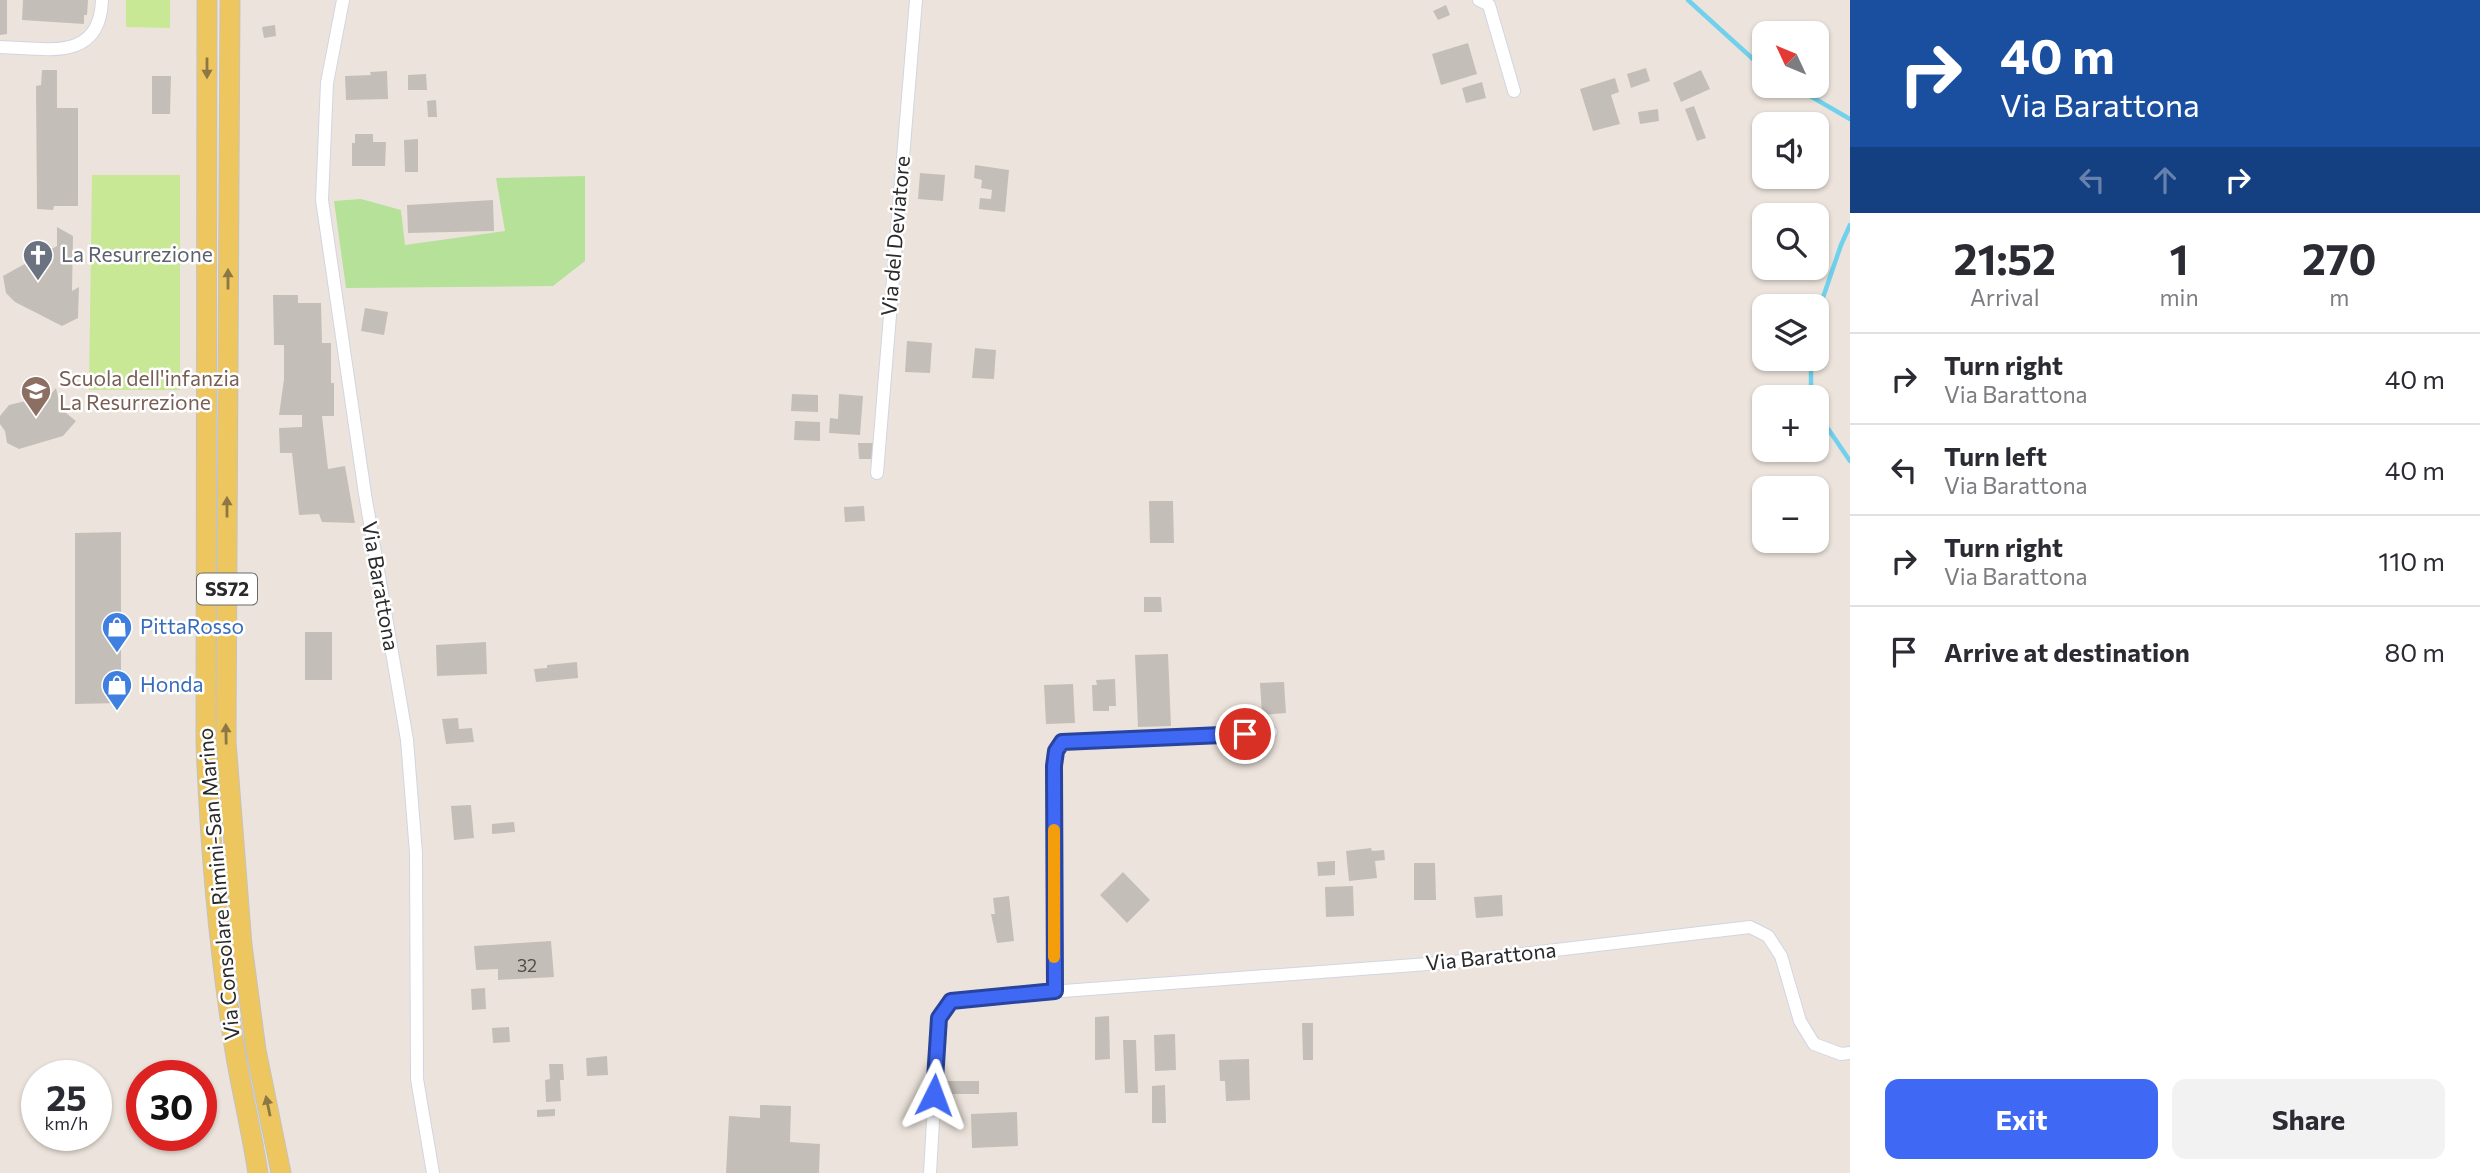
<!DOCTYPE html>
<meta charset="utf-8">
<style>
body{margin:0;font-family:Commissioner,sans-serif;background:#f2f2f3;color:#2b2b33;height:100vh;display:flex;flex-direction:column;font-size:26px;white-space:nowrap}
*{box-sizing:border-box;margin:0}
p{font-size:23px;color:#7c7c81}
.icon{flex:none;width:38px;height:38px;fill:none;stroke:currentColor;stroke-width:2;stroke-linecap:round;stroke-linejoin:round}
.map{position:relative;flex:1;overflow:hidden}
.sheet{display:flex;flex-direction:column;background:#fff;width:630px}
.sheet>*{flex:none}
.guide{background:#1a4fa0;color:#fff;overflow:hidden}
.needle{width:46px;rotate:314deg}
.buttons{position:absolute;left:1752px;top:21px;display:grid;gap:14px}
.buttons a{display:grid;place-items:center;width:77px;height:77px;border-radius:14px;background:#fff;box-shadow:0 2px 5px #0004;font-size:35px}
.speed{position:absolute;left:21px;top:1060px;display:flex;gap:14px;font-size:35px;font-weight:700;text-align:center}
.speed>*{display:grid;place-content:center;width:91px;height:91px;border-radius:50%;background:#fff;box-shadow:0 2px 5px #0004;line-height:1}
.speed small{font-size:18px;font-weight:400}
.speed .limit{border:10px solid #d22;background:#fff;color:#111}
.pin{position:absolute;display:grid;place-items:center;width:60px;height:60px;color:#fff;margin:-30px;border:4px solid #fff;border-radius:50%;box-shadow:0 2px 7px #0007}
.me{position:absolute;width:77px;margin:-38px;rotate:3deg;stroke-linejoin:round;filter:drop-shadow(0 0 5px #0008)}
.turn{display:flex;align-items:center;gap:24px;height:147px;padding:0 35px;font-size:32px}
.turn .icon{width:91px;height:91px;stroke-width:2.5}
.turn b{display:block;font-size:49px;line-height:60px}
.lanes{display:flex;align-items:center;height:66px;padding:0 35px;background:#0003;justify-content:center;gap:35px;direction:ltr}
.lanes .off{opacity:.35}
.eta{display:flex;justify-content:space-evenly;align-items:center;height:119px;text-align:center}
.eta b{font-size:42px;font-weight:700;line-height:49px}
.button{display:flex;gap:14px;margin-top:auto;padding:14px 35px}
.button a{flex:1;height:80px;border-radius:14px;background:#3f68f5;color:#fff;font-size:28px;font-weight:700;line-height:80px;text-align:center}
.button a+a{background:#f2f2f3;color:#2b2b33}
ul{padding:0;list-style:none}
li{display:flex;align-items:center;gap:21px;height:91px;padding:0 35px;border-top:2px solid #e1e1e2}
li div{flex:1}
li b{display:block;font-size:26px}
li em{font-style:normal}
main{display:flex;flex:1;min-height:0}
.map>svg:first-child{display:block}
</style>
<main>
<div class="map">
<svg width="1850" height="1173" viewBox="0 0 1850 1173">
<rect width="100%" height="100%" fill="#ece4dc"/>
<path fill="#b5e199" d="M585 176V261L553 286 346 288 334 201 361 199 401 210 405 245 505 231 496 178Z"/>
<path fill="#c8e895" d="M126 0H170V28L126 27Z
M92 175H180V390H89Z"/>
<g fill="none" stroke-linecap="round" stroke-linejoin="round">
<path stroke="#71d0eb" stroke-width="4.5" d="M1688 0 1764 69
M1793 86 1850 119
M1816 318 1841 245 1850 225
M1811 359V397
M1816 411 1850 461"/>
</g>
<path fill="#c4beb8" d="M0 0H7V34L0 35Z
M23 0H88L87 15H84V24L22 20Z
M1446 5 1450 15 1438 20 1433 11Z
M275 25 276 36 264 38 262 27Z
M1468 43 1477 74 1441 85 1432 54Z
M1646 68 1650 81 1631 88 1627 74Z
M42 70H57V108H78V206H54L53 210 37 209 36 86 41 85Z
M1701 70 1710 89 1681 102 1673 83Z
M387 71 388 99 346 100 345 76 371 75 370 72Z
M426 74 427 90H408V75Z
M152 76H171L170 114H152Z
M1615 78 1619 92 1611 95 1620 124 1593 131 1580 89Z
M1482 82 1486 98 1466 103 1462 88Z
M436 100 437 117H428L427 101Z
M1694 106 1706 138 1697 141 1685 109Z
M1658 109 1659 121 1640 124 1638 112Z
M355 134H373V142H386L385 166H352V143H355Z
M418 139V172H405L404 140Z
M975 165 1009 170 1005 212 979 209 980 198 991 199 992 190 981 188 982 180 974 178Z
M920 173 945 175 943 201 918 199Z
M493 200 494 231 408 233 407 205Z
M57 227 73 236 72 291 79 287 78 318 62 326 15 302 6 293 3 276 57 246Z
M273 295H298V303H321L322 343H331V383H334V416H322L328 469 345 466 355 523 322 522 319 514 299 515 292 453H280L279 428 302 427V415H279L284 379V345H274Z
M365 308 388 312 384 335 361 331Z
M907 341 932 343 930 373 905 372Z
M975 348 996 350 994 379 972 378Z
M56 388 61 409 76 421 63 436 19 449 7 443 5 431 0 424V416L9 405 34 399 41 406Z
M792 394 818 395V412L791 411Z
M839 394 863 396 860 435 829 433 830 418 838 419Z
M795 421 820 422V441L794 440Z
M858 443H873L874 459H859Z
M1149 501H1173L1174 543H1150Z
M864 506 865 521 845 522 844 507Z
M121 532V703L75 704V533Z
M1144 597H1161L1162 612H1144Z
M305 632H332V680H305Z
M486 642 487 674 437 676 436 645Z
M1168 654 1171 726 1138 727 1135 655Z
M577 662 578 678 536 682 534 669 547 668V665Z
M1115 679 1116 706H1109V711H1093L1092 685H1097L1096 680Z
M1284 682 1286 713 1262 715 1260 683Z
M1073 684 1075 723 1046 724 1044 685Z
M458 718 459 729 472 728 474 742 446 744 442 719Z
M471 805 474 838 454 840 451 806Z
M514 822 515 832 492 834V824Z
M1371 848 1372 851 1384 850 1385 860 1375 861 1377 878 1349 881 1346 851Z
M1335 861V875L1318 876 1317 862Z
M1414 863H1435L1436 900H1414Z
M1123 872 1150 900 1127 923 1100 895Z
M1353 886 1354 916 1326 917 1325 887Z
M1502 895 1503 916 1476 918 1474 897Z
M1009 896 1014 941 997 943 991 914H995L993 898Z
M551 941 554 977 498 980V969L476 970 474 946Z
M485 988 486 1009 472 1010 471 989Z
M1109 1016 1110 1059 1095 1060V1017Z
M1302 1023H1313V1060H1303Z
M509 1027 510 1042 493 1043 492 1028Z
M1175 1034 1176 1070 1155 1071 1154 1035Z
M1123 1040H1136L1138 1093H1125Z
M607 1056 608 1075 587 1076 586 1058Z
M1249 1059 1250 1100 1226 1101 1225 1081H1220L1219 1060Z
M549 1064H563L564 1080H560L561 1101 546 1102 545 1080 550 1079Z
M944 1081H979V1094H944Z
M1165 1085 1166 1123H1152V1086Z
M760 1105 791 1106 790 1142 820 1144 819 1173H726L729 1116 760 1118Z
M555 1109V1116L537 1117V1110Z
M1017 1112 1018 1146 972 1148 971 1114Z"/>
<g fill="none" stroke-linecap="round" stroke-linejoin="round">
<g stroke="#d1d5e2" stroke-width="14">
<path id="minor" d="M343 0 327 83 322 200 365 494 407 740 416 853 417 1079 433 1173
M1479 0 1489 5 1514 91
M0 47C45 48 100 63 102 0
M877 473 916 0
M1055 991 1054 766 1056 751 1062 742 1271 732
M930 1173 939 1018 951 1001 970 998 1455 962 1750 927 1768 936 1781 956 1800 1021 1814 1044 1841 1054 1850 1053"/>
</g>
<g stroke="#c3c3c3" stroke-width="21">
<path id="primary" d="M207 0 206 743C210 848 219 953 236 1057 243 1096 252 1134 258 1173
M230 0 226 741 242 945 256 1050 281 1173"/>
</g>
<use href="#minor" stroke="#fff" stroke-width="12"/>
<use href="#primary" stroke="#edc65f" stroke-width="19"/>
</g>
<defs><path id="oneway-solid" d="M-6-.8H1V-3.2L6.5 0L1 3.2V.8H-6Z" transform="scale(1.75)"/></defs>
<g fill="#8c7844">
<use href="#oneway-solid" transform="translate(207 68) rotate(90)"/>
<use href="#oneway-solid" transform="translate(228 279) rotate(-90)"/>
<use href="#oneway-solid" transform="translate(227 507) rotate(-90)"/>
<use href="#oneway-solid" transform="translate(226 734) rotate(-91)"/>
<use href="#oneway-solid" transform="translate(268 1106) rotate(-102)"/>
</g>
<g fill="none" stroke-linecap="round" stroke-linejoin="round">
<g stroke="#29449f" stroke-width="18">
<path id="route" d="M934 1095 939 1018 951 1001 1055 991 1054 766 1056 751 1062 742 1245 734"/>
</g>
<use href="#route" stroke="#3f68f5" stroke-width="12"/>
<path stroke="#f59e0b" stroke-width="12" d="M1054 830V957"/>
</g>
<defs>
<g id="church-pin" transform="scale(1.575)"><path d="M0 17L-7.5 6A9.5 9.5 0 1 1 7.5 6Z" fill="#6b7280" stroke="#fff"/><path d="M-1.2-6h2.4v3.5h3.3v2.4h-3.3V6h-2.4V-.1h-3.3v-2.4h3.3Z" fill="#fff"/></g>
<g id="school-pin" transform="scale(1.575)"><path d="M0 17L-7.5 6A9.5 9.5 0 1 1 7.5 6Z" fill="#8d6e63" stroke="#fff"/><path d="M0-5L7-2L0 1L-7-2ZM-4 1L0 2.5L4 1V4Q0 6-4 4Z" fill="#fff"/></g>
<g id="shop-pin" transform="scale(1.575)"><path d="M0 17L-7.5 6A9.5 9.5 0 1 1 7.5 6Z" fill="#3f7fe0" stroke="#fff"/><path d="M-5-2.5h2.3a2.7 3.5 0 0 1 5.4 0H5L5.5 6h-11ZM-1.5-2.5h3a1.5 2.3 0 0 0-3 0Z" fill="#fff"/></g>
</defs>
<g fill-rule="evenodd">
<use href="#church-pin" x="38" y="255"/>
<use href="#school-pin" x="36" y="391"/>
<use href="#shop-pin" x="117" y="627"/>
<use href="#shop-pin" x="117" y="685"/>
</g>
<g text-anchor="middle" stroke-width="5" stroke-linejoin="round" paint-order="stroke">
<g font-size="18" fill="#504f4e">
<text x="527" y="972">32</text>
</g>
<rect fill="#fff" stroke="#6a6a6a" stroke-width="2" x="197" y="573.5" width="60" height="31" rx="5"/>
<g font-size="19" font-weight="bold" fill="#2a2a2a">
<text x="227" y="596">SS72</text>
</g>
<g font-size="21" fill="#2a2a2a" stroke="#fff">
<text transform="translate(896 236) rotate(-85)" y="7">Via del Deviatore</text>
<text transform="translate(380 586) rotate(80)" y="7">Via Barattona</text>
<text transform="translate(219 884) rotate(-95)" y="7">Via Consolare Rimini-San Marino</text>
<text transform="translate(1491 957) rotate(-6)" y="7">Via Barattona</text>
</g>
<g font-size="21" fill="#5b616d" stroke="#fff" text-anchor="start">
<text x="61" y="262">La Resurrezione</text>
</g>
<g font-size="21" fill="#785e54" stroke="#fff" text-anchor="start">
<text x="59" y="386">Scuola dell'infanzia<tspan x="59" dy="24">La Resurrezione</tspan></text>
</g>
<g font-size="21" fill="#366cbe" stroke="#fff" text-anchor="start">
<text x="140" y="634">PittaRosso</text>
<text x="140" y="692">Honda</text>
</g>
</g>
</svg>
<div class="buttons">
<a><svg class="needle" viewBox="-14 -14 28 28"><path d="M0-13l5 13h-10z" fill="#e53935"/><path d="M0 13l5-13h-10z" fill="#7c7c81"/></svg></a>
<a><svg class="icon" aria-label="sound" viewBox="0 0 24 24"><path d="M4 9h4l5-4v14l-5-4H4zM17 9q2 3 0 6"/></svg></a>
<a><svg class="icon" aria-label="search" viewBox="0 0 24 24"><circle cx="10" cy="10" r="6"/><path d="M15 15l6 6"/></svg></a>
<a><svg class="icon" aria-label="layers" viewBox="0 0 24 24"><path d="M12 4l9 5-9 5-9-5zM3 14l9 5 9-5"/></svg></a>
<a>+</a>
<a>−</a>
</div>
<div class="speed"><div>25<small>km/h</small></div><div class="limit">30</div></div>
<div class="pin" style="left:1245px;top:734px;background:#d93025"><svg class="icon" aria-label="arrive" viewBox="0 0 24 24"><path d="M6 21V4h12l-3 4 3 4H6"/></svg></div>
<svg class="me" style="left:934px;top:1095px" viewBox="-20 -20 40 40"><path d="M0-17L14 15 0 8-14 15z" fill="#3f68f5" stroke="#fff" stroke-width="4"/></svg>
</div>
<section class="sheet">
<div class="guide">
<div class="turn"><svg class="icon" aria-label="right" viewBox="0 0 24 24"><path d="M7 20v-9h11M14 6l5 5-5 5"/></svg><div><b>40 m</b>Via Barattona</div></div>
<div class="lanes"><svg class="icon off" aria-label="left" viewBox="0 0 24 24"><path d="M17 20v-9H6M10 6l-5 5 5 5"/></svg><svg class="icon off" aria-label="ahead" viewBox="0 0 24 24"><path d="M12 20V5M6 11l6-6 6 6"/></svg><svg class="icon" aria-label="right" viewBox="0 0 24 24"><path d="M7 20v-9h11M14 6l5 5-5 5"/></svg></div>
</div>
<div class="eta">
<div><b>21:52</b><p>Arrival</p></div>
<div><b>1</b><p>min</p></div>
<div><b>270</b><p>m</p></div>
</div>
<ul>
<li><svg class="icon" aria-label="right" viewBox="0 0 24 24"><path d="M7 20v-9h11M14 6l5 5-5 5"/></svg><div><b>Turn right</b><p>Via Barattona</p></div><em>40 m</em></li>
<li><svg class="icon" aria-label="left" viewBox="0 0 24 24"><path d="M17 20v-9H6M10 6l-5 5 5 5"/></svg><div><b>Turn left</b><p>Via Barattona</p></div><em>40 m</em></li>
<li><svg class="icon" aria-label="right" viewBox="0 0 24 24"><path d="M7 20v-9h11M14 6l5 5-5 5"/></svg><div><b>Turn right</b><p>Via Barattona</p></div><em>110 m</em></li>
<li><svg class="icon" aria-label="arrive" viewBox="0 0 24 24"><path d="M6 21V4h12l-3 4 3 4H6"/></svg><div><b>Arrive at destination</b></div><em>80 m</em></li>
</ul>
<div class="button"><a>Exit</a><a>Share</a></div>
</section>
</main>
